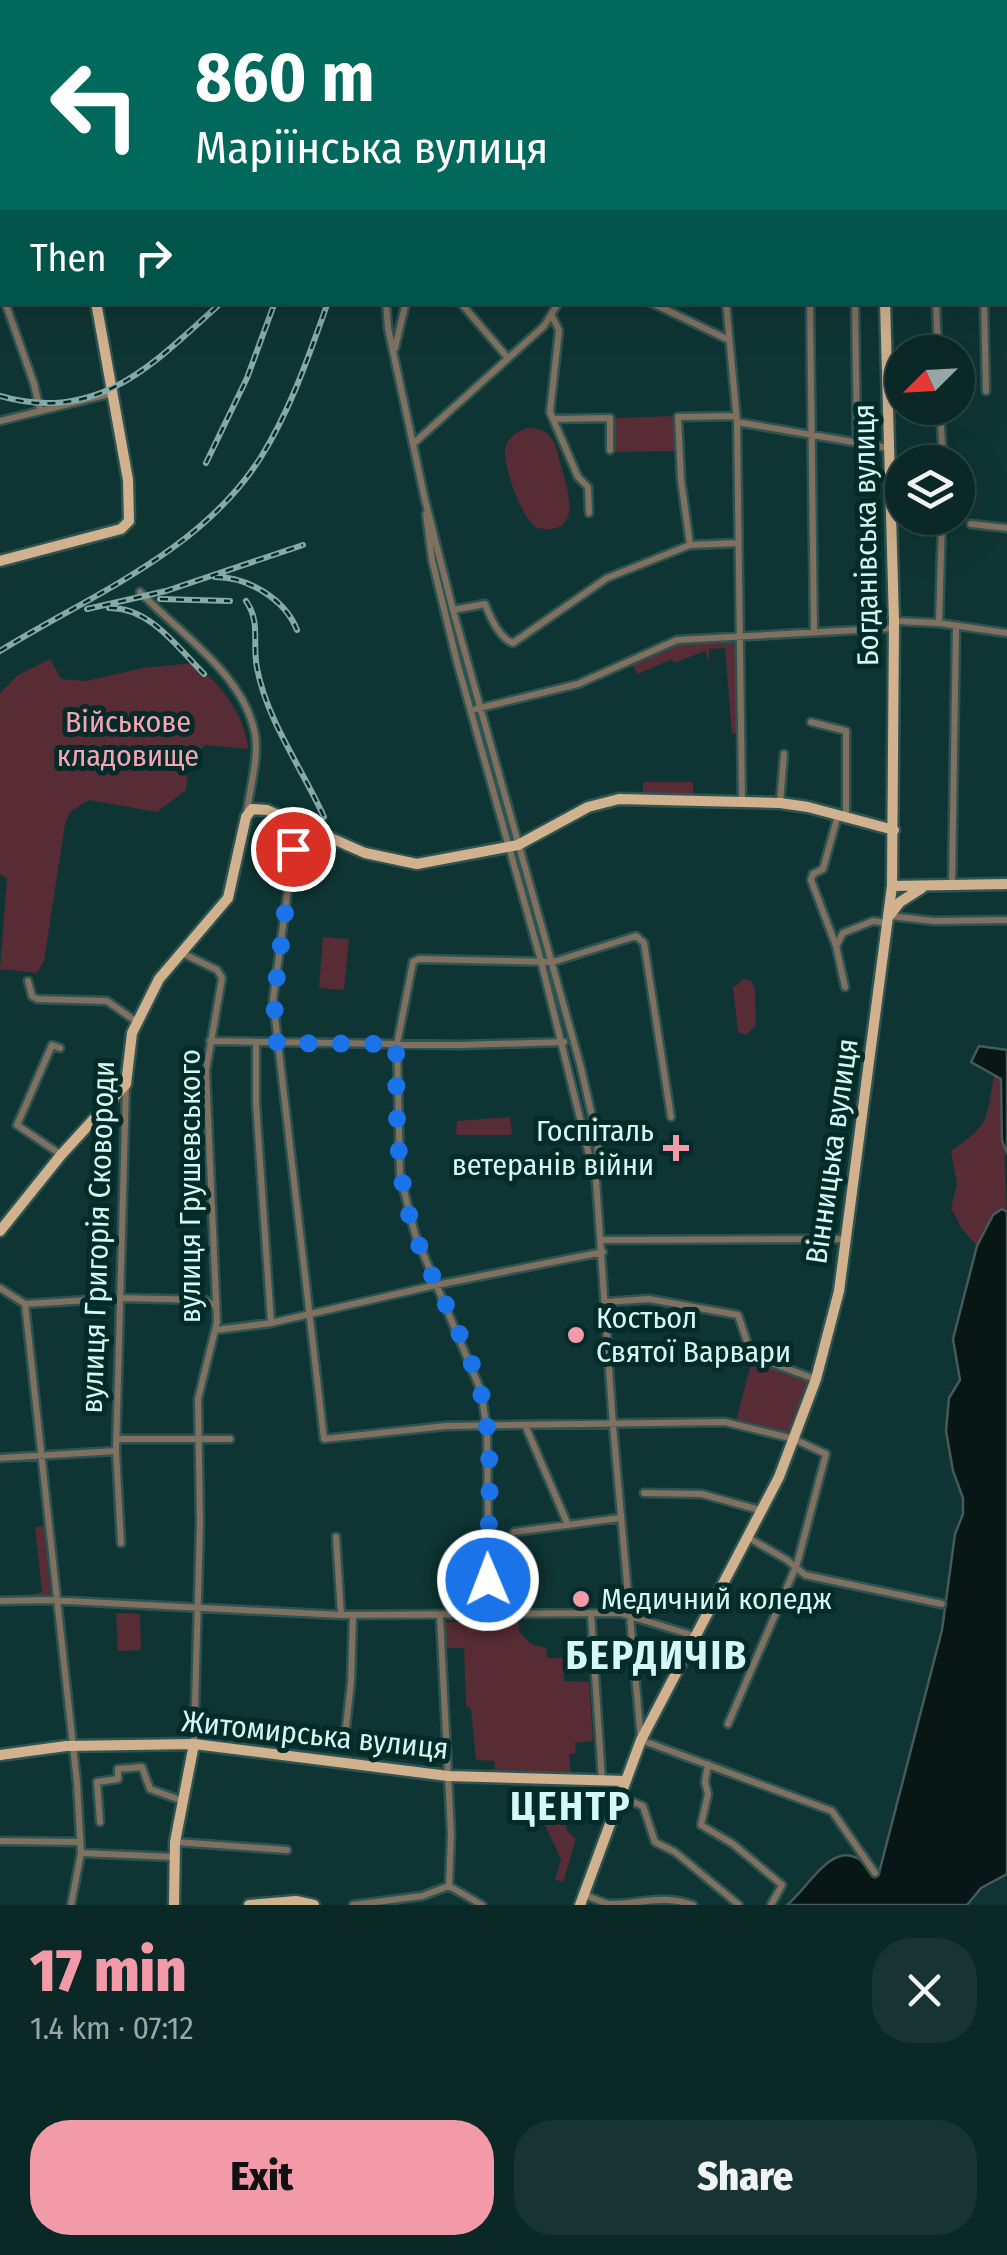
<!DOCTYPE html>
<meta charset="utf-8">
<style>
body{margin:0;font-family:"Fira Sans Condensed",sans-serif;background:#183432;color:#f1f3f6;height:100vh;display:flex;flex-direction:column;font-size:38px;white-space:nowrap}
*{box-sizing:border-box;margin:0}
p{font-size:32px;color:#99a6a7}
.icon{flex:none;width:55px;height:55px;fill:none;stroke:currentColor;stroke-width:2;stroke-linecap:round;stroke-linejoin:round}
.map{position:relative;height:1905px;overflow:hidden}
.side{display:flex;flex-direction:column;background:#0a2826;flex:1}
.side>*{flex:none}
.hud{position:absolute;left:0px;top:0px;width:1008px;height:305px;box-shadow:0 10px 40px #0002,0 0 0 2px #2a4443;background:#00695c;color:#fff;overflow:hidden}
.needle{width:65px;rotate:246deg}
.fabs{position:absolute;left:885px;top:335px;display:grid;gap:20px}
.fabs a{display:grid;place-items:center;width:90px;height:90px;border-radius:50%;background:#0a2826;box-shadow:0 10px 40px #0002,0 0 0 2px #2a4443;font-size:50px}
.pin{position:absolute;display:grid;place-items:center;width:85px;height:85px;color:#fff;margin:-42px;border:5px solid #fff;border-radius:50%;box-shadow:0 2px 10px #0007}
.me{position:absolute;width:110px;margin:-55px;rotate:359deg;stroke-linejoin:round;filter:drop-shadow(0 0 8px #0008)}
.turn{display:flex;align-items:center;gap:35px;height:210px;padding:0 30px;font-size:45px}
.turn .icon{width:130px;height:130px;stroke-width:2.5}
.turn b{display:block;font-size:70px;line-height:85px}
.then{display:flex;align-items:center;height:95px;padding:0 30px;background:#0003;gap:20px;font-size:38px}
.round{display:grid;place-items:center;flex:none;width:105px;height:105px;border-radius:40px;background:#183432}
.head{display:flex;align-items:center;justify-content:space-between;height:170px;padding:0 30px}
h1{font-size:60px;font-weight:800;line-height:75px;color:#f39aa9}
.primary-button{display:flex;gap:20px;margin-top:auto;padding:20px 30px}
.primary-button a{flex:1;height:115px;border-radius:40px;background:#f39aa9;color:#111;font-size:40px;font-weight:800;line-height:115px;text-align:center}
.primary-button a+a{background:#183432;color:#f1f3f6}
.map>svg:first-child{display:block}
</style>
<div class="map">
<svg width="1007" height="1905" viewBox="0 0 1007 1905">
<rect width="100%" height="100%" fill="#0e3533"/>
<path fill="#572c34" d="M675 416 676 451 613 452V418Z
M527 428C536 428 543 429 550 436 556 443 558 456 561 466 568 491 584 537 537 528 522 519 504 469 505 451 506 438 517 432 527 428Z
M730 640 735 644 737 733 732 734 725 648 709 649V662L705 651 674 663 672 659 637 674 633 665 680 643Z
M50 659 61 679 86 681 143 668 194 663C220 683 246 716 248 749L205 745 189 762 186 790 157 812 89 800 70 812 65 824 44 961 37 973 0 969 7 878 0 874V693L18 675Z
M643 782H693V795H643Z
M323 937 349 939 344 990 319 988Z
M743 979 751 981 755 989 756 1025 746 1035 738 1032 733 988Z
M994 1075 1001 1079 1007 1212 1002 1209 993 1216 977 1246 962 1229 951 1208 957 1184 951 1151C990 1124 986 1121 994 1075Z
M839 1083 856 1086 851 1125 834 1123Z
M510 1117 512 1135H456L457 1121Z
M752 1360 809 1379 790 1434 736 1421Z
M44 1526 51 1598H31L30 1595 42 1592 35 1527Z
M116 1613 140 1614 141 1650 118 1651Z
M445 1622 519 1623V1632L531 1644 546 1648 547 1658H563L564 1681 589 1682 593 1741 575 1743 576 1753 569 1754 571 1773 495 1772 494 1761 476 1760 471 1709 466 1706 464 1648H446Z
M562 1798V1806L556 1807 558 1818 565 1820 567 1831 576 1839 563 1882 555 1879 561 1860 543 1820 537 1821 539 1801Z"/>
<path fill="#081615" stroke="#465a58" stroke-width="2.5" d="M979 1046 1007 1050V1154L1002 1140 1001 1079 971 1062Z
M1002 1209 1007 1212V1874L981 1888 967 1905H787C806 1891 830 1843 857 1858 863 1861 870 1870 875 1875L879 1873 942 1630 955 1534 963 1514V1498L953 1471 946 1431 949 1398 960 1380 953 1339 977 1246 993 1215Z"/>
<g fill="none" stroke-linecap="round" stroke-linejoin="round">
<g stroke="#2e5452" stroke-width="11">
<path id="minor" d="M20 0V2
M922 0 923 2
M971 0V2
M604 2V0
M673 2 674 0
M741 2 742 0
M795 2 796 0
M853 2 869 0
M1005 118H1007
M0 147H2
M1005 230H1007
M5 302 34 384 40 410
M386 302 388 328 425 500 453 610 580 1064 598 1142 596 1180 613 1426 641 1740 832 1811 875 1873
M460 302 508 358
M650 302 729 340
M726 302 737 422 742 801
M810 302 814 632
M855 302 857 443
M936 302 938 352
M984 302 986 391
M552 316 559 330 550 412 553 419 610 418V450
M395 348 406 302
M940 408 943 462
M553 419 578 477 588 487 589 513
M0 421 113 393
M737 422 888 448
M413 444 544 326 559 302
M426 514 432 560 457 662 541 961 595 1179
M971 524 1007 528
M690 545 738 543
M140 592C179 633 244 674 255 734 259 758 250 787 247 811
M453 610 485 604C490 617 499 638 513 643L607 578 690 545 681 480 678 417 736 416
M895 621 939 623 1007 633
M939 623 942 518
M476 709 578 684 677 640 894 628
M811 722 846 731V817
M780 802 784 754
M838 815 823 869 813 874 811 880 836 946 845 987
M297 822 273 1000 324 1439 446 1426 725 1422 794 1439 826 1454 797 1564 728 1724
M952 885 956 626
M890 916 934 921 1007 920
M836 946 843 933 873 921 887 923
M182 953 217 970 222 978 206 1071 217 1322 198 1399 200 1522 194 1744
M28 981 32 996 37 999 107 1001 137 1022
M210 1041 461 1045 564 1042
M256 1042V1103L271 1323
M60 1048 52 1045 17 1125 60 1154
M601 1240 845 1239
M0 1288 25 1304 120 1298 205 1300 214 1305
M606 1302 649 1299 738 1315 752 1356 815 1379
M25 1304 77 1783 81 1853 71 1905
M216 1330 271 1323 436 1285 603 1252
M525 1425 568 1525
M117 1439H230
M0 1458 116 1451
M644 1493 702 1494 763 1511
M514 1532 620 1518
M336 1537 341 1615
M749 1538 787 1560 805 1575 942 1604
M121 1543 116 1451 126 1086
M0 1601 49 1600 341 1615 620 1613 695 1636
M591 1614 602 1780
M489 1615 487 1430 481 1391 415 1234 400 1175 397 1044 413 962 419 959 553 962 636 936 644 943 671 1117
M440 1616 451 1834 449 1886
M344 1745 351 1682 353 1615
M708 1764 705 1782 708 1794 701 1825 733 1844 782 1885 771 1905
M620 1797 643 1806 655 1842 675 1852 739 1905
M100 1822 97 1782 118 1779V1769L142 1767 150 1789 183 1801
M0 1841 79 1842
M176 1842 287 1850
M81 1853 174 1857
M449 1886 482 1905
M585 1895C593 1898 601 1902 609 1904 639 1905 661 1893 693 1905
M353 1905 422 1896 449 1886"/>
</g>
<g stroke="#2e5452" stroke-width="15">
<path id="major" d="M872 0V2
M331 2 332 0
M0 561 121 529 129 521 128 480 96 302
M892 886 1007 884
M890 915 900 902 922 888
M0 1231 61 1155 126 1084 132 1033 159 979 228 898 246 817 252 809 267 810 365 853 417 864 518 845 588 807 619 799 780 803 808 807 894 830
M0 1755 66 1746 194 1744 448 1776 626 1781
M174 1905 175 1842 194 1744
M249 1905 296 1901 314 1905
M580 1905 641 1740 779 1477 816 1379 839 1291 892 886 894 621 885 302"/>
</g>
<use href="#minor" stroke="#80705f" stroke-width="6"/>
<use href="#major" stroke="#d2b28e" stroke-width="10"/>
<g stroke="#86aaa7" stroke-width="6">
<path id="rail" d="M418 2 419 0
M497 2V0
M519 2V0
M0 396C99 425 155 362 222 302
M206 463 247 378 275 302
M215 577C248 577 285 599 297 630
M160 599 230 601
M246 601C261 622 252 643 257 668 267 721 302 768 324 817
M109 608C150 607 178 648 204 674
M87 609 166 591 303 545
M0 651C92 594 201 552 261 457 291 409 309 355 328 302"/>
</g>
<use href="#rail" stroke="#032b29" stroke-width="2.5" stroke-dasharray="8" stroke-linecap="butt"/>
</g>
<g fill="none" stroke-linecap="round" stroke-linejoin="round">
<path stroke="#1a73e8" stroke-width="18" stroke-dasharray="0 32.4" d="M293 849 274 1000 277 1043 396 1044C397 1108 394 1172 415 1234 434 1287 465 1335 480 1389 496 1449 487 1518 488 1580"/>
</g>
<g fill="#f39aa9" stroke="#032b29" stroke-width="4">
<path d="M671 1133h10v10h10v10h-10v10h-10v-10h-10v-10h10z"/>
<circle cx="576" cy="1335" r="10"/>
<circle cx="581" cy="1599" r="10"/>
</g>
<g text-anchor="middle" stroke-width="10" stroke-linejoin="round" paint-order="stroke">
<g font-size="30" fill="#d5f8f4" stroke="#032b29">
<text transform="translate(866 535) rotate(-91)" y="10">Богданівська вулиця</text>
<text transform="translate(832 1151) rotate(-82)" y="10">Вінницька вулиця</text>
<text transform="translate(190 1186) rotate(-90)" y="10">вулиця Грушевського</text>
<text transform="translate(98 1237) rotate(-88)" y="10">вулиця Григорія Сковороди</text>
<text transform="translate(315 1735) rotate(6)" y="10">Житомирська вулиця</text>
</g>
<g font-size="30" fill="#faa4b2" stroke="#032b29">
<text x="128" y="732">Військове<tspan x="128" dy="34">кладовище</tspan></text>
</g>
<g font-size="30" fill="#d5f8f4" stroke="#032b29" text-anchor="start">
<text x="654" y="1141" text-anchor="end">Госпіталь<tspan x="654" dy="34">ветеранів війни</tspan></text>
<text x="596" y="1328">Костьол<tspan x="596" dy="34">Святої Варвари</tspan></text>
<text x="601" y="1609">Медичний коледж</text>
</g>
<g font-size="40" font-weight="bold" letter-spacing="2.5" fill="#d5f8f4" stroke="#032b29">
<text x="657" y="1669">БЕРДИЧІВ</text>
<text x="571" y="1820">ЦЕНТР</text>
</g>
</g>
</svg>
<div class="fabs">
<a><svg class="needle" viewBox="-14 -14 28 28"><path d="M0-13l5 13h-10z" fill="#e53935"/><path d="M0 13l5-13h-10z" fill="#99a6a7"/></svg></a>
<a><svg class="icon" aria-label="layers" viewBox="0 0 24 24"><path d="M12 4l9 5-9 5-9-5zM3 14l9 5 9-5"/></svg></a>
</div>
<div class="pin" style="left:293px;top:849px;background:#d93025"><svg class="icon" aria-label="arrive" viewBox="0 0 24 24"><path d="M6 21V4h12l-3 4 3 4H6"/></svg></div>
<svg class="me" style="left:488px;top:1580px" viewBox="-20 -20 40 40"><circle r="17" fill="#1a73e8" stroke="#fff" stroke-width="3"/><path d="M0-11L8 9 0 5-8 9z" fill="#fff"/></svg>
<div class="hud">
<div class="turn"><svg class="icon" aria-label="left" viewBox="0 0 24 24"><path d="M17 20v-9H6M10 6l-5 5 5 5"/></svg><div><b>860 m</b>Маріїнська вулиця</div></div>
<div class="then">Then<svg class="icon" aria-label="right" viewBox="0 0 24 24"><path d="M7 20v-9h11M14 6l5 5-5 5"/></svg></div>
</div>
</div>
<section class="side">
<div class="head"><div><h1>17 min</h1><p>1.4 km · 07:12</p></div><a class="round"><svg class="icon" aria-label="close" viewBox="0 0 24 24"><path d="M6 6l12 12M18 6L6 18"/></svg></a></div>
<div class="primary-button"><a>Exit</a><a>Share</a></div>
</section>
